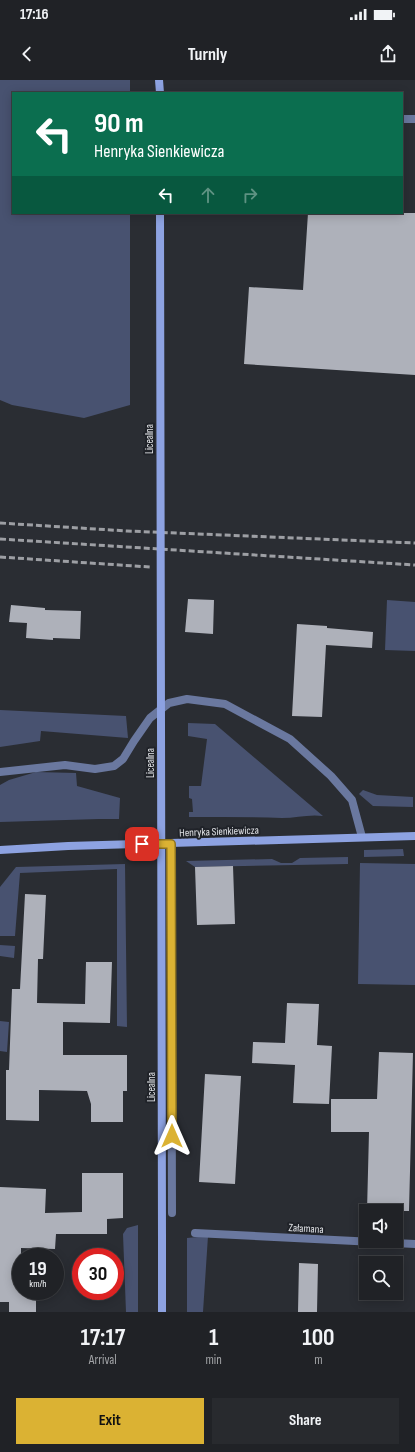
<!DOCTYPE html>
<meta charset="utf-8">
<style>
body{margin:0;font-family:"Sofia Sans Condensed",sans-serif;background:#282a2e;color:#f1f3f6;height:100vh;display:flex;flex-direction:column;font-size:15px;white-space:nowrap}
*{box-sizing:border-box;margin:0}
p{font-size:13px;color:#a2a4a7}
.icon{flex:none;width:22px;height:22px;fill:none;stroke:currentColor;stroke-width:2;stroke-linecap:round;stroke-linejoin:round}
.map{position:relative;height:1232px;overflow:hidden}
.sheet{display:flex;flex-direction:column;background:#202226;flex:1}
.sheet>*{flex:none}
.top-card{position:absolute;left:12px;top:12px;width:391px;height:122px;border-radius:0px;box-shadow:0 2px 10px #0003,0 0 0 1px #3d3f43;background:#0b6e4f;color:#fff;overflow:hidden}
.fabs{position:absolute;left:359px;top:1124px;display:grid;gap:8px}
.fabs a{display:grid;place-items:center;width:44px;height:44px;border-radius:0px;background:#202226;box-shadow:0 2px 10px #0003,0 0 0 1px #3d3f43;font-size:20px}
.speed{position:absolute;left:12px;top:1168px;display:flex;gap:8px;font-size:20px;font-weight:700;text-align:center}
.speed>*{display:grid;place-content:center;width:52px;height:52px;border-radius:50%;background:#202226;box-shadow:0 2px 10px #0003,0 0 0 1px #3d3f43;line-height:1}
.speed small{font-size:10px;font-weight:400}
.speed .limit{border:6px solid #d22;background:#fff;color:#111}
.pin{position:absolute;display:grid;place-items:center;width:34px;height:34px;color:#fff;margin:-17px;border-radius:8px;box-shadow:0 2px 6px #0006}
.me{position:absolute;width:44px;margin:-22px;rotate:0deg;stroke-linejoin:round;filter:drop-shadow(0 0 3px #0008)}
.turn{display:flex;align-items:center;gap:14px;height:84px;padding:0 16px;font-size:18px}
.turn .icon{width:52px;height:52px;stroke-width:2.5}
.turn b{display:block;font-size:28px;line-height:34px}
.lanes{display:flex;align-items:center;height:38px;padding:0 16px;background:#0003;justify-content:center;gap:20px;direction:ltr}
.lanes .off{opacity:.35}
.eta{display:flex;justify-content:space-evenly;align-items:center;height:68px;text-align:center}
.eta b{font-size:24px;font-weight:700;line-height:28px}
.cta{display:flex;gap:8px;margin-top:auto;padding:8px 16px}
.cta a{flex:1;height:46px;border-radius:0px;background:#dbb233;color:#111;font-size:16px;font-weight:700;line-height:46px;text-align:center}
.cta a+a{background:#282a2e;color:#f1f3f6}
.status{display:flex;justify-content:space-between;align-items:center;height:28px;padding:0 20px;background:#202226;direction:ltr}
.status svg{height:11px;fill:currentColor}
header{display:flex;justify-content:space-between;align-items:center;height:52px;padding:0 16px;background:#202226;font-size:18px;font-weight:700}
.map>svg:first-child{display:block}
</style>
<div class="status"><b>17:16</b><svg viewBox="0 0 49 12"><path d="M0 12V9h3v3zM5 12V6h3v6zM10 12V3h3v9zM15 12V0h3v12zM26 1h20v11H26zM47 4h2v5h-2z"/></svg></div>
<header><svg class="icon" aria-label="back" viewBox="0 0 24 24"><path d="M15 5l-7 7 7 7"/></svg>Turnly<svg class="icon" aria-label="share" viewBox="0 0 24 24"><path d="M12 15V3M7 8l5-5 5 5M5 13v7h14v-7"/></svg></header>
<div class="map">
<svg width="415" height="1232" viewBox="0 0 415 1232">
<rect width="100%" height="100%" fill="#2a2d33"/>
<path fill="#485270" d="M0 0H130V13H13V133H130V325L84 338 12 325 0 320Z
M387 520 415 522V571L385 570Z
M0 630 126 636 128 658 41 651 40 661 0 667Z
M188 643 215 644 323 736C309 734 296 738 282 738 251 737 220 737 189 737V732H193L192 719 189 718V706H201L207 659 188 656Z
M36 692 76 693 77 706 120 718 119 739H99L0 742V705L9 700Z
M363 710 377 715 413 717V727L373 726 359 714Z
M403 769 404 776 364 777V770Z
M348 777V784L195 787 186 781 272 779 281 783H292L300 778Z
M360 783 415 784V905L358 904Z
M125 784 127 947 117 946V789L20 793 15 856H0V807L16 787Z
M0 865 15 866 14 878 0 876Z
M0 941 9 942 7 972 0 971Z
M138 1145V1232H126L123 1154 127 1148Z
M208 1156 203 1232H187V1158Z"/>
<path fill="#aeb1ba" d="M308 133H415V295L244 284 249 207 303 210Z
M188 519 214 520 213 554 185 552Z
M11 525 45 528V530L81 531 80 559 53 558V560L26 558 27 543 9 542Z
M297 544 327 546V548L373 552 372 568 326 565 322 637 292 636Z
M233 786 235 844 197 845 195 787Z
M25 814 46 815 43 879H38L37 923 85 924 86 882H112L110 943 63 942V975H127V1011H123V1042H91V1024L87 1011 39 1010V1041L6 1040V990H9L12 909H20Z
M287 923 319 924 317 965 332 966 329 1024 293 1023 295 985 252 983 253 962 285 963Z
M379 972 413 973 409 1131H367L369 1052H331V1019H377Z
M205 994 241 996 235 1104 199 1102Z
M82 1093H123V1138L107 1139V1154H56L55 1169 21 1168V1213H36V1232H9V1222H0V1107L46 1109 45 1133 82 1132Z
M299 1183 318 1184 317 1232H298Z"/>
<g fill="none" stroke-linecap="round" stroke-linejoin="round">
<path stroke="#6a789f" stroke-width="8" d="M402 39H415
M0 692 65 685 95 689 114 686 123 679 134 661 150 638 169 623 187 619 225 624 290 659 331 696 352 720 362 757"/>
<path stroke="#6a789f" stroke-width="8" d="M171 764 172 1133
M195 1153 415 1164"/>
<path stroke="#8da2e1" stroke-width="8" d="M159 0 160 13
M0 770 68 766 415 756
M162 1156V1232"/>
<path stroke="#9d9fa4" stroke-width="3" stroke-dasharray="6 3" stroke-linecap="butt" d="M0 443 127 451 415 463
M0 459 415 485
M0 477 150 487"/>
<path stroke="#8da2e1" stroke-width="8" d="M160 133 162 1156"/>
</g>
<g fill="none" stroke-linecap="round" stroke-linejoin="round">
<g stroke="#8e7421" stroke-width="10">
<path id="route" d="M142 764H171L172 1056"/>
</g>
<use href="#route" stroke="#dbb233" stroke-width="7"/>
</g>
<g text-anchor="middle" stroke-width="4" stroke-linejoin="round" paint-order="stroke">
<g font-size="11" fill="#e0e2e6" stroke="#202329">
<text transform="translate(149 359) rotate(-90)" y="4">Licealna</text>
<text transform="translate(150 683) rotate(-90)" y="4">Licealna</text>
<text transform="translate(219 751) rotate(-2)" y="4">Henryka Sienkiewicza</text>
<text transform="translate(151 1007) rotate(-90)" y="4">Licealna</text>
<text transform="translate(306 1148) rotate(3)" y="4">Załamana</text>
</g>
</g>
</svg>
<div class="fabs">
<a><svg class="icon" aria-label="sound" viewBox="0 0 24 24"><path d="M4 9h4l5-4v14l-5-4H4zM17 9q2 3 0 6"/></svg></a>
<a><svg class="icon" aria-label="search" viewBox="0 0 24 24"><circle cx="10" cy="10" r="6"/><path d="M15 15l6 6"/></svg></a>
</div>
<div class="speed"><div>19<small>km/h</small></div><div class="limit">30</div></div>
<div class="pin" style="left:142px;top:764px;background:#d93025"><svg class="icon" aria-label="arrive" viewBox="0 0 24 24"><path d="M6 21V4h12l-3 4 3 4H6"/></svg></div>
<svg class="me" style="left:172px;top:1056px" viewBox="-20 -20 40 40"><path d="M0-17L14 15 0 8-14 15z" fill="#dbb233" stroke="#fff" stroke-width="4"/></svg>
<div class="top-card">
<div class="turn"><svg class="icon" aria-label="left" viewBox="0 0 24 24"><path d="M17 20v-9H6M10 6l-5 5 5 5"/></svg><div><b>90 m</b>Henryka Sienkiewicza</div></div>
<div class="lanes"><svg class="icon" aria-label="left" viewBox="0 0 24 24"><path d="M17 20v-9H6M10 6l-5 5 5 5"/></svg><svg class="icon off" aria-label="ahead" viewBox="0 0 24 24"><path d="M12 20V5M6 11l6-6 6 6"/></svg><svg class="icon off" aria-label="right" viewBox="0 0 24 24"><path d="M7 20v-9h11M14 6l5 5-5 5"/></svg></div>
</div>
</div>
<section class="sheet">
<div class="eta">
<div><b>17:17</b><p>Arrival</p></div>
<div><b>1</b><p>min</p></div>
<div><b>100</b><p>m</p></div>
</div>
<div class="cta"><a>Exit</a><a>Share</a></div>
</section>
